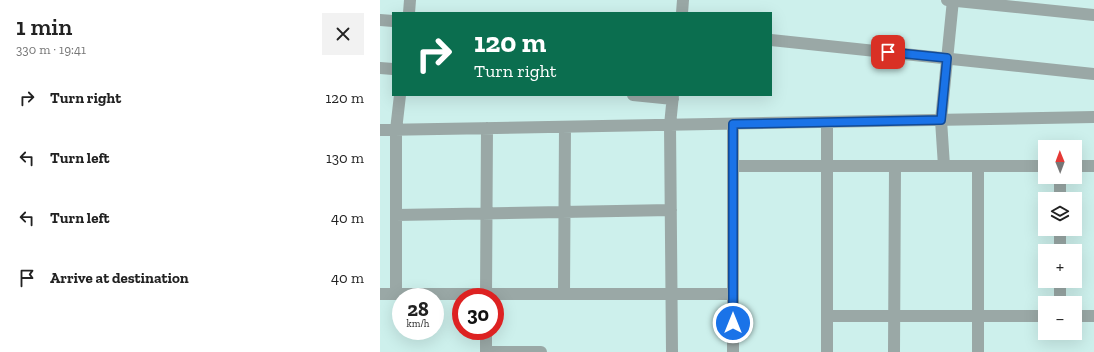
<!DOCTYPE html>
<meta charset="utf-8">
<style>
body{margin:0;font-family:"Zilla Slab",serif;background:#f2f2f2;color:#222;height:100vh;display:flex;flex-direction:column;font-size:15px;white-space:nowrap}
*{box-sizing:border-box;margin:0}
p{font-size:13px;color:#767676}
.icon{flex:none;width:22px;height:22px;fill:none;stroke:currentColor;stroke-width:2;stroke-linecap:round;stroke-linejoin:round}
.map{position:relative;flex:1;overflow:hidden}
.drawer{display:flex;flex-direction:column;background:#fff;width:380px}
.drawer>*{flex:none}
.banner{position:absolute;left:12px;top:12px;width:380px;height:84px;border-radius:0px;box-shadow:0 4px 16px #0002;background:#0b6e4f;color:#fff;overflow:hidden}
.needle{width:26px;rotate:359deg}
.fabs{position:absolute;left:658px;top:140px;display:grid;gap:8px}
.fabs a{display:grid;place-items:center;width:44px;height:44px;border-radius:0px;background:#fff;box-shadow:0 4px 16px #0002;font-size:20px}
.speed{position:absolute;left:12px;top:288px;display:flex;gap:8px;font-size:20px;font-weight:700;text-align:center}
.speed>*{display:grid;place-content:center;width:52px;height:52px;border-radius:50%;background:#fff;box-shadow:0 4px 16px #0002;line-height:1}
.speed small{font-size:10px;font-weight:400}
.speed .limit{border:6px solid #d22;background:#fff;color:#111}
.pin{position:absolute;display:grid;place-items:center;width:34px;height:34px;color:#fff;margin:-17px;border-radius:8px;box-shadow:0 2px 6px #0006}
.me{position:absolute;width:44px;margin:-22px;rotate:0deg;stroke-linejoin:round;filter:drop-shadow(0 0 3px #0008)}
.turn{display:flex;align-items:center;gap:14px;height:84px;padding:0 16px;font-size:18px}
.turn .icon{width:52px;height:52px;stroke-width:2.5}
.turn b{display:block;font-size:28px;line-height:34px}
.round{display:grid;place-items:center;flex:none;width:42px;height:42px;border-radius:0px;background:#f2f2f2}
.summary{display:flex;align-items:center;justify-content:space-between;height:68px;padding:0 16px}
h1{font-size:24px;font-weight:600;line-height:30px}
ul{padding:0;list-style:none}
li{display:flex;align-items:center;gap:12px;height:60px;padding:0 16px}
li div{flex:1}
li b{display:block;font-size:15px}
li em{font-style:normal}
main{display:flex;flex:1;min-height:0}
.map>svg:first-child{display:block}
</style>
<main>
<section class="drawer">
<div class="summary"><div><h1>1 min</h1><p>330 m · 19:41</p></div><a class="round"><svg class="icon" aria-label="close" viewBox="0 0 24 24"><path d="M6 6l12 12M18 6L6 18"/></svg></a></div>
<ul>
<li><svg class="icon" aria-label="right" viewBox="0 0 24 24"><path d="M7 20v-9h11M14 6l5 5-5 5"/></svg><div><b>Turn right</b></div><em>120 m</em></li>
<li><svg class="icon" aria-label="left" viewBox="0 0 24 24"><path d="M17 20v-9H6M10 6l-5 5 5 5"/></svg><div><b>Turn left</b></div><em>130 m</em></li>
<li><svg class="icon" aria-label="left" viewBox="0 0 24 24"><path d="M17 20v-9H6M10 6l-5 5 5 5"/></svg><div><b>Turn left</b></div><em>40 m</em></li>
<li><svg class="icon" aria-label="arrive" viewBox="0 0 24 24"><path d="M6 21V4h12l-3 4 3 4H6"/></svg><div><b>Arrive at destination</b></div><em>40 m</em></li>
</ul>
</section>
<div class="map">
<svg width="714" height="352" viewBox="0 0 714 352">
<rect width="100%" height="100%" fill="#cdf0ec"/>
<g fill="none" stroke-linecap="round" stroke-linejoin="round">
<path stroke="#9aa8a6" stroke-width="12" d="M567 0 714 15
M29 13 30 0
M302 13 303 0
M0 20 13 21
M391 40 714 74
M0 68 13 69
M253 95 293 99
M0 130 714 117
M353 166H665
M564 166 561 120 573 0
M598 166V352
M695 166H714
M680 177V199
M16 215 291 210
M680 229V251
M680 281V303
M0 294H353
M16 294V130L20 95
M184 294 185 127
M106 297 107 128
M447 316H665
M695 316H714
M106 352H161
M106 352V331
M292 352 290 125 293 95
M353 352V124
M447 352V122
M514 352 515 166"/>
</g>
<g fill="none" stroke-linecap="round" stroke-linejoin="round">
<g stroke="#114b97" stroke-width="10">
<path id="route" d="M353 323V124L561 120 567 58 508 52"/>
</g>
<use href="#route" stroke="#1a73e8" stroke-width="7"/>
</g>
</svg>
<div class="fabs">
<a><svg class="needle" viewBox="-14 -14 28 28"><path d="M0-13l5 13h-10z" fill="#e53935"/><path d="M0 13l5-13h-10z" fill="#767676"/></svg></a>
<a><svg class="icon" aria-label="layers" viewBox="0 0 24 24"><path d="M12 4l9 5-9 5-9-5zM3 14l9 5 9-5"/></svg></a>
<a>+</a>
<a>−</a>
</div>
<div class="speed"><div>28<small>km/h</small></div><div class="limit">30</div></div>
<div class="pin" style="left:508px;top:52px;background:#d93025"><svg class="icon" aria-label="arrive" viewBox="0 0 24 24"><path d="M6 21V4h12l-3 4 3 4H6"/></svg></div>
<svg class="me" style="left:353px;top:323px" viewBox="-20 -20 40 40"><circle r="17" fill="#1a73e8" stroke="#fff" stroke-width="3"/><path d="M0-11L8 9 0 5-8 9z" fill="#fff"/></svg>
<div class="banner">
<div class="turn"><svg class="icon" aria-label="right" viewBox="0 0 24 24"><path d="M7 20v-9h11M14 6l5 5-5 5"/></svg><div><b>120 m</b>Turn right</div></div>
</div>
</div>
</main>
